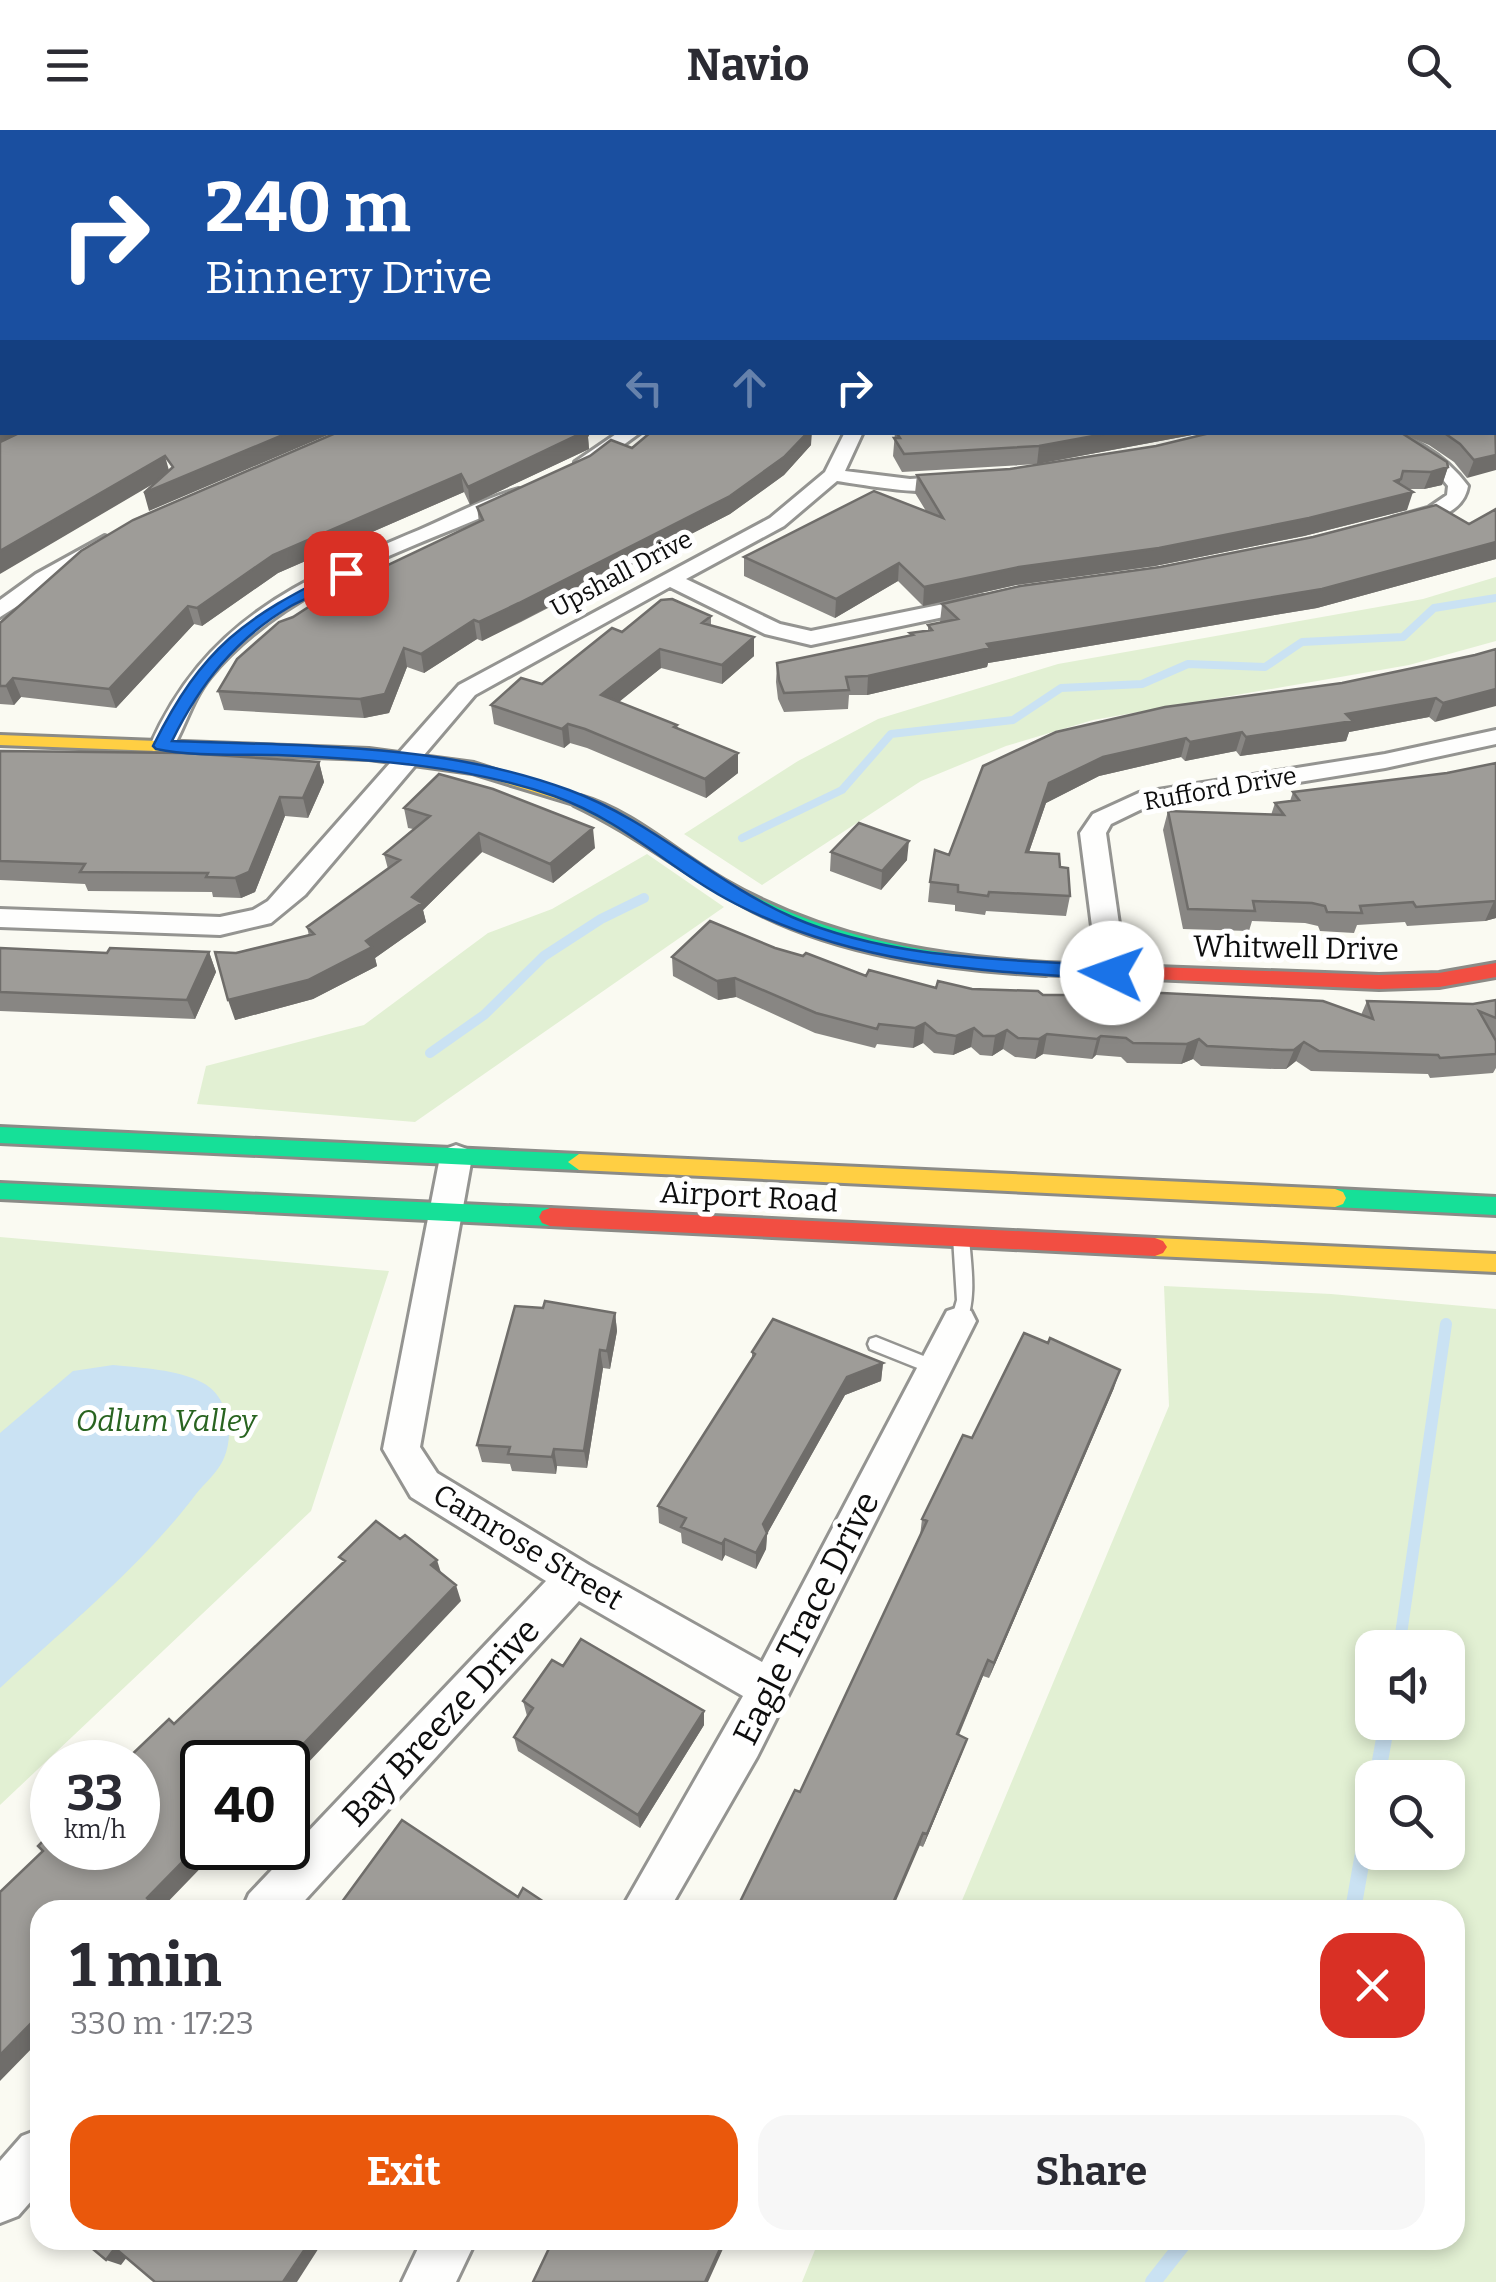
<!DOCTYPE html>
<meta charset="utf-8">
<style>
body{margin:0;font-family:Bitter,serif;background:#f7f7f7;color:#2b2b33;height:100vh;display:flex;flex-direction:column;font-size:38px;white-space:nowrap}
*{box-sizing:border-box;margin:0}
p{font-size:32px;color:#7c7c81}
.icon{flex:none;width:55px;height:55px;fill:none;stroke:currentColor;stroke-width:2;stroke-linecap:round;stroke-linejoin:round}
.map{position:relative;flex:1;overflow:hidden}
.sheet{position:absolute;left:30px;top:1770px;width:1435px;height:350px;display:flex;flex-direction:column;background:#fff;border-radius:30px;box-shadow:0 5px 15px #0003}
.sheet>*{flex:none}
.hud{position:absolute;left:0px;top:0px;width:1498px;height:305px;box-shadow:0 5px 15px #0003;background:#1a4fa0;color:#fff;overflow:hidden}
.buttons{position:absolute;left:1355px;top:1500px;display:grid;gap:20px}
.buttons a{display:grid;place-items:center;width:110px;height:110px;border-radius:20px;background:#fff;box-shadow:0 5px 15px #0003;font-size:50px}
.speed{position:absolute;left:30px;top:1610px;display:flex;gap:20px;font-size:50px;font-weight:700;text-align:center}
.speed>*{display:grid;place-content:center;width:130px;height:130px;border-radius:50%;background:#fff;box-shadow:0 5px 15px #0003;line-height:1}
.speed small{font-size:25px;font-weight:400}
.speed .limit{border:5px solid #111;border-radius:15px;background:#fff;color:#111}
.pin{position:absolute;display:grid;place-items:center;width:85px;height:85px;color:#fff;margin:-42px;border-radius:20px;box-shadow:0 5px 15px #0006}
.me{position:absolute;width:110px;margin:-55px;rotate:273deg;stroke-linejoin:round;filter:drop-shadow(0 0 8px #0008)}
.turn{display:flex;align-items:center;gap:35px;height:210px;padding:0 40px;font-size:45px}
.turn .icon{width:130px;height:130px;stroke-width:2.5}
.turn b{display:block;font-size:70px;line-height:85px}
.lanes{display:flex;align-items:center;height:95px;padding:0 40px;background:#0003;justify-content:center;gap:50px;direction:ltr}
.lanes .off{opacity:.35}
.round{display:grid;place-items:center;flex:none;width:105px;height:105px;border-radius:30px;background:#f7f7f7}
.overview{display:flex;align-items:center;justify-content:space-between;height:170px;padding:0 40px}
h1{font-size:60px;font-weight:700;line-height:75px}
.button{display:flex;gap:20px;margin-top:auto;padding:20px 40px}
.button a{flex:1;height:115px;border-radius:30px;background:#ea580c;color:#fff;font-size:40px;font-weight:700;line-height:115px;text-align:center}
.button a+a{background:#f7f7f7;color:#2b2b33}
header{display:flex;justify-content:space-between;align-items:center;height:130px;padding:0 40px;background:#fff;font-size:45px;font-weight:700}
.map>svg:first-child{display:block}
</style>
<header><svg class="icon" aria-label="menu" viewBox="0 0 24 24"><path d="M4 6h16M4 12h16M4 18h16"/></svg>Navio<svg class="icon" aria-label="search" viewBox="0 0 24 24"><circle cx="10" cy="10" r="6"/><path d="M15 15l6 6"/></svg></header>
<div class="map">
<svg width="1496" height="2152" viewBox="0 0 1496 2152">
<rect width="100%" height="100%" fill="#fafaf2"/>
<path fill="#e2f0d3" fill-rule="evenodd" d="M397 0H1412L1411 2Z
M1496 447V511L1409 535 1093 590 1006 616 921 651 762 755 684 704 798 631 878 589 1058 534 1423 469Z
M647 724 724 777 415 992 197 974 206 936 364 895 488 803 552 779Z
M0 1107 389 1141 311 1381 0 1675Z
M1164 1156 1331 1164 1496 1179V2152H802L819 2110H1455V1780H958L1169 1276ZM1372 1518H1448V1592H1372ZM1372 1648H1448V1722H1372Z"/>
<path fill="#cae2f3" d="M113 1235C140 1238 178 1239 203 1253 228 1266 235 1303 224 1328 219 1341 205 1353 196 1364 141 1437 67 1496 0 1558V1303L73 1241Z"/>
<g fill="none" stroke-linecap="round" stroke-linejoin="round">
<path stroke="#cae2f3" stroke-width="5" d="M1136 0 1140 2
M815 2 825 0"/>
<path stroke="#cae2f3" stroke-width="8" d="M742 708 842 660 891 604 1013 590 1061 558 1142 554 1188 534 1265 537 1302 512 1403 507 1434 478 1496 468"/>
<path stroke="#cae2f3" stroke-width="10" d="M430 923 484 885 544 826 601 789 644 768"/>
<path stroke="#cae2f3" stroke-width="12" d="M1399 1518 1446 1194"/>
<path stroke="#cae2f3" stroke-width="16" d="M1377 1648 1387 1592
M1353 1780 1372 1672
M1153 2152 1186 2110"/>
<g stroke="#949491" stroke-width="5">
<path id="lane" d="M961 1101 966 1103 969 1107C971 1137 977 1167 965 1196L959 1198 953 1196 951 1191 957 1170 953 1107 956 1103Z
M876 1207 941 1233 943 1238 941 1243 935 1245 870 1219 868 1214 870 1209Z"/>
</g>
<g stroke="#949491" stroke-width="6">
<path id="street" d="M1496 11V20H1495V11Z
M619 302H641L589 340H575V332Z
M845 302H863L845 341 910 349 956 346 966 352C942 371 867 355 837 351L784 396 686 449 780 494 811 501 983 466 994 472 991 477 811 515 765 504 670 457 475 565 305 765 271 793 220 805 0 797V779L220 787 253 780 268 771 459 555 770 388 825 342Z
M1373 302C1410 302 1446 326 1468 356 1463 387 1425 391 1399 398L1392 396V388L1428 378 1447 365 1448 356 1436 341Z
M519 359 529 365 526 369C419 416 286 454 210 547 192 569 185 598 171 621H153L150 616C205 491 299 450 419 400 451 386 485 368 519 359Z
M105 406 115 412 112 416 0 487V470L36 444Z
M1496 600V614L1385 638 1146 677 1111 694 1106 703 1126 843 1122 850H1102L1098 843 1080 703 1093 684 1139 663 1385 624Z
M456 1015 467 1019 472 1027 420 1317 437 1343 589 1435 762 1532 947 1181 959 1177 971 1181 976 1191 757 1627 669 1780H621L743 1566 579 1471 296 1780H242L249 1764 546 1451 411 1367 383 1319 440 1027 445 1019Z
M40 1999V2061L18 2086 0 2093V2031L22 2006Z
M422 2110H476L456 2152H402Z"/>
</g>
<g stroke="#8b8b87" stroke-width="6">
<path id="fast" d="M580 666C633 681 677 723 724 750 824 808 932 826 1046 833L1056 839 1046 845C943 839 836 826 744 776 685 745 634 703 574 675L571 671Z
M0 997 579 1024 590 1032 579 1040 0 1013Z
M0 1053 550 1078 558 1081 561 1087 558 1093 550 1096 0 1069Z
M1335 1059 1496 1067V1085L1335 1077 1327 1074 1324 1068 1327 1062Z"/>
</g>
<g stroke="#8b8b87" stroke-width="6">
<path id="slow" d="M0 605 369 619 474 633 589 671 580 676 472 643 369 629 0 615Z
M579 1024 1335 1059 1343 1062 1346 1068 1343 1074 1335 1077 579 1040 568 1032Z
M1155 1108 1496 1124V1142L1155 1126 1147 1123 1143 1117 1147 1111Z"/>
</g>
<g stroke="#8b8b87" stroke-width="6">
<path id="jam" d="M1046 833 1379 845 1439 843 1496 833V847L1439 857 1379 859 1039 844 1036 839Z
M550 1078 1155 1108 1163 1111 1167 1117 1163 1123 1155 1126 550 1096 542 1093 539 1087 542 1081Z"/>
</g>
<use href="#lane" fill="#fefefd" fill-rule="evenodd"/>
<use href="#street" fill="#fefefd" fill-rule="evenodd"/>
<use href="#fast" fill="#16e098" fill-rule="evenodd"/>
<use href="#slow" fill="#ffcf43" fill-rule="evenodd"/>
<use href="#jam" fill="#f24e42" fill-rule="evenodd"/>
</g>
<path fill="#888683" d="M338 302H591L588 307 589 319 470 375 464 362 278 443 202 496 194 494 116 578 21 567 14 575 0 574V493Z
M895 302H1208L1037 334 902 342 893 326Z
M1214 302H1495L1467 348 1454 332 1429 315 1400 303 1448 337 1442 355 1424 359H1408L1407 380 1304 406 1155 436 1016 455 923 476 898 451 835 488 744 446V427L926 381 915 363 917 345 1010 339 1156 316Z
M811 315 784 345 730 384 521 492 482 511 477 509 424 543 407 537 389 583 364 588 224 580 218 561 293 487 479 392 477 377 632 318Z
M1496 379V429L1317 478 988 533 987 537 867 565H849L848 579 784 582 778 569 776 552 777 533 910 505V503L928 500V495L940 492 942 474 1469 394Z
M711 486V496L754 507V526L722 554 661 538 618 572 677 595 678 598 738 623V643L706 668 587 618 570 613 564 618 494 594 491 575 542 554 622 502Z
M1475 525 1435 592 1429 587 1349 602 1346 611 1240 626 1236 621 1185 631 1181 627 1099 646 1046 673 1029 722 1060 737 1070 766 1066 786 986 781 985 785 955 781V775L928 772 930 752 949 725 983 636 1342 553Z
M0 621 319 632 324 652 308 688 285 686 255 762 241 768 213 767 212 762 88 761 85 754 0 750Z
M1496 633V788L1485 791 1407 796 1405 792 1357 795 1354 803 1320 801 1318 796 1305 793 1252 791 1249 801 1183 799 1163 700 1168 681 1271 685 1275 673 1290 671 1293 662 1447 643Z
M404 678 595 718 553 753 482 722 423 780 426 792 375 828 377 836 313 869 235 890 236 823 309 806 307 797 388 739 384 724 413 699 408 698Z
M831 722 907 730 881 760 830 741Z
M0 818 107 823 209 822 216 842 195 889 0 881Z
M775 818 866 846 936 858 1361 885 1367 871 1473 874 1496 870V938L1493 943 1430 948 1428 944 1311 941 1296 931 1286 939H1275L1201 936 1193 929 1181 934 1127 933 1121 927 1096 925 1092 929 1043 924 1035 929 1015 927 1003 919 992 926 980 925 971 917 953 925 934 923 923 913 913 918 877 914 875 918 815 903 736 867 718 870 673 846 672 827Z
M615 1183 617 1201 610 1239 603 1238 587 1338 557 1336 556 1344 512 1341 510 1334 482 1332 477 1315Z
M752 1222 883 1233 881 1251 845 1265 767 1404 766 1419 756 1439 725 1425 722 1431 682 1413 681 1403 659 1393 658 1376 752 1229Z
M1114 1258 989 1548 983 1546 959 1605 962 1623 923 1717 800 1662 920 1406 922 1389 972 1308Z
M563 1536 704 1595 640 1698 518 1621 514 1607 527 1586 523 1571Z"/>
<path fill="#6f6d6a" d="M372 0H399V1L396 2H367Z
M2 291V302H23L0 312V292Z
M290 302H335L149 381 144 363Z
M581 302H591L588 307 589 319 470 375 468 357Z
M808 302H812L811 315 784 345 730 384 482 511 479 492Z
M1115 302H1208L1037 334 1039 316Z
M1496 325V340L1467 348 1474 330Z
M165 326 170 344 0 444V421Z
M1448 337 1442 355 1424 359 1431 342Z
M461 344 464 362 278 443 202 496 197 478 273 425Z
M1401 349 1395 366 1413 362 1407 380 1304 406 1155 436 1016 455 923 476 924 457Z
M1496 412V429L1317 478 988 533 987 537 867 565 868 546 987 514Z
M899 433 898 451 835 488 836 469Z
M188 476 194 494 116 578 109 559Z
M474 490 477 509 424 543 421 524Z
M754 507V526L722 554V535Z
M404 518 407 537 389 583 364 588 360 569Z
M660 519 661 538 603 585 601 565Z
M13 548 21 567 14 575 6 556Z
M1496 559V576L1435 592 1443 573Z
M1436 568 1429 587 1349 602 1346 611 1240 626 1246 607 1346 584Z
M568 594 570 613 564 618 562 599Z
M1242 602 1236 621 1185 631 1190 612Z
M1186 608 1181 627 1099 646 1046 673 1022 742 1026 722 1049 653 1103 627Z
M738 623V643L706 668 705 649Z
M319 632 324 652 308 688 303 668Z
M280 667 285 686 255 762 241 768 235 748Z
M593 698 595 718 553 753 550 734Z
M479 703 482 722 423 780 426 792 375 828 377 836 313 869 235 890 228 870 366 811Z
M909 711 907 730 881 760 882 741Z
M1494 771H1496V788L1485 791Z
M209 822 216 842 195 889 187 870Z
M735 848 736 867 718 870 717 851Z
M925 893 923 913 913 918 915 898Z
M974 898 971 917 953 925 956 906Z
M1007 900 1003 919 992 926 995 906Z
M1047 904 1043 924 1035 929 1039 909Z
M1101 906 1096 925 1092 929 1097 909Z
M1199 909 1193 929 1181 934 1187 914Z
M1304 912 1296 931 1286 939 1294 920Z
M615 1183 617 1201 610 1239 607 1221Z
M600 1220 603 1238 587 1338 584 1321Z
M883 1233 881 1251 845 1265 767 1404 766 1419 756 1439V1423L763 1394 847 1247Z
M1120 1240 1114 1258 989 1548 994 1533Z
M554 1319 557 1336 556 1344 552 1327Z
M725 1409V1425L722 1431V1414Z
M437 1430 442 1446 431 1435Z
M456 1455 461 1471 288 1654V1632H286Z
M988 1530 983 1546 953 1618 957 1604Z
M704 1581V1595L640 1698 638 1685Z
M967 1609 962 1623 923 1717 927 1704Z
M923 1703 920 1715 892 1780H890Z
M202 1712V1718H220L160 1780 147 1768Z
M150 1771 160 1780H141Z
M40 1884V1910L0 1951V1925Z
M311 2110H324L297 2152H283Z
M724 2110H727L708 2152H705Z
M115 2118 130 2123 121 2135 106 2130Z"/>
<path fill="#9e9c98" stroke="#6f6d6a" stroke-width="2.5" d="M185 0H372L367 2H179Z
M1423 0H1488L1484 2H1421Z
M0 47H2V291L0 292Z
M1495 288 1496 325 1474 330 1460 314 1443 302H1495Z
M21 302H290L144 363 173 337 165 326 0 421V312Z
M338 302H584L468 357 461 344 273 425 197 478 188 476 109 559 13 548 6 556H0V493L81 421 133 390Z
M651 302H808L784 327 730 366 519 473 479 492 474 490 421 524 404 518 385 564 360 569 218 561 237 529 279 492 293 487 333 461 483 390 477 377 590 326 611 310 632 318Z
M896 302H1115L1039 316 904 324 894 308H900Z
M1214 302H1400L1447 332 1448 337 1431 342 1403 341 1401 349 1395 351 1413 362 1309 388 1159 418 1019 437 924 457 899 433 836 469 744 427 874 361 943 388 917 345 1010 339 1156 316Z
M1436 375 1469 394 1496 379V412L1322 459 987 514 990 518 868 546 846 547 849 560 784 563 779 550 777 533 913 505 910 503 932 500 928 495 958 489 942 474 1020 456 1160 437 1313 407Z
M672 469 711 486 702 493 754 507 722 535 660 519 601 565 677 595 674 597 738 623 705 649 585 599 568 594 562 599 491 575 521 548 542 554 612 498 622 502 661 470Z
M1496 519V559L1443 573 1436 568 1346 584 1353 591 1246 607 1242 602 1190 612 1186 608 1103 627 1049 653 1026 722 1059 724 1060 737 1068 738 1070 766 989 762 988 766 958 762V755L930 752 935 720 949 725 983 636 1056 602 1165 577 1342 553 1475 525Z
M0 621 184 623 319 632 303 668 280 667 249 742 235 748 206 747 208 743 80 742 85 734 0 731Z
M1496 633V771L1416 777 1413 772 1360 776 1362 783 1327 782 1325 776 1312 773 1253 771 1255 781 1188 779 1168 681 1284 685 1275 673 1299 670 1293 662 1447 643Z
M439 644 493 659 593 698 550 734 479 703 412 767 422 773 366 811 372 817 308 850 228 870 215 822 236 823 314 804 307 797 400 730 384 724 430 686 404 678Z
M859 693 909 711 882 741 831 722Z
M710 791 775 818 803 826 806 823 866 846 869 840 936 858 938 851 972 859 1038 861 1043 865H1067L1082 859 1323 871 1373 889 1367 871 1473 874 1496 870V888L1479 881 1496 911V924L1440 928 1438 925 1319 921 1304 912 1294 920H1282L1207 916 1199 909 1187 914 1133 913 1126 908 1101 906 1097 909 1047 904 1039 909 1018 908 1007 900 995 906H983L974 898 956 906 937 903 925 893 915 898 879 894 877 899 816 883 735 848 717 851 672 827Z
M0 818 107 823 110 818 209 822 187 870 0 862Z
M545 1171 615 1183 607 1221 600 1220 584 1321 554 1319 552 1327 508 1324 510 1317 477 1315 515 1176 543 1178Z
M773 1189 883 1233 847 1247 763 1394 767 1403 756 1423 725 1409 722 1414 681 1397 686 1388 658 1376 755 1224 752 1222Z
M1024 1203 1048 1213 1050 1208 1120 1240 994 1533 988 1530 957 1604 967 1609 927 1704 923 1703 890 1780H736L795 1660 800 1662 927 1391 922 1389 963 1305 972 1308Z
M376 1391 400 1409 405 1405 437 1430 431 1435 456 1455 286 1632H202V1712L147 1768 150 1771 141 1780H40V1884L0 1925V1762L43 1721 38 1716 52 1702V1718H138V1632H124L169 1589 174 1594 345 1431 339 1427Z
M581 1509 704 1581 638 1685 514 1607 533 1578 523 1571 552 1530 563 1536Z
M402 1690 518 1767 523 1758 556 1780H336Z
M82 2110H311L283 2152H155L115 2118 106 2130Z
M553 2110H724L705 2152H533Z"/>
<path fill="#1a73e8" stroke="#114b97" stroke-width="2.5" d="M341 440 354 443C336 458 311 465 291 476 235 509 200 554 172 611 305 616 443 613 569 660 651 690 713 752 792 787 891 830 1006 829 1112 836L1122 843 1112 849C979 841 857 836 736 774 671 741 627 692 554 666 464 635 371 629 277 625 238 624 194 627 156 619L153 616C203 516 244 488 341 440Z"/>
<g text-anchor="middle" stroke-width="10" stroke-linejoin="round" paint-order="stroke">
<g font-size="25" fill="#0e0e0e" stroke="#fff">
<text transform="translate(621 443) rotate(-28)" y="9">Upshall Drive</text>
<text transform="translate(1220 658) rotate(-10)" y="9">Rufford Drive</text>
</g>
<g font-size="30" fill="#0e0e0e" stroke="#fff">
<text transform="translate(1296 818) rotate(1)" y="10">Whitwell Drive</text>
<text transform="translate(749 1067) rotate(3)" y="10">Airport Road</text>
<text transform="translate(528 1417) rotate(31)" y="10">Camrose Street</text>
</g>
<g font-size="30" font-style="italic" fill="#296420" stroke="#fff">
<text x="166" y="1301">Odlum Valley</text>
</g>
<g font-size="35" fill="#0e0e0e" stroke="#fff">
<text transform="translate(806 1488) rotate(-63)" y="12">Eagle Trace Drive</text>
<text transform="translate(441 1592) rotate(-47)" y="12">Bay Breeze Drive</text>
</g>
</g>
</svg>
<div class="buttons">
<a><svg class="icon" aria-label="sound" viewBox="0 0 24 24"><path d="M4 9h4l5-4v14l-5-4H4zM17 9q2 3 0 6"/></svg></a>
<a><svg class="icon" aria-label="search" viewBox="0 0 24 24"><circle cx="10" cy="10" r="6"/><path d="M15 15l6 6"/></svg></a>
</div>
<div class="speed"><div>33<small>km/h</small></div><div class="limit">40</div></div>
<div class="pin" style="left:346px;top:443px;background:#d93025"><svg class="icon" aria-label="arrive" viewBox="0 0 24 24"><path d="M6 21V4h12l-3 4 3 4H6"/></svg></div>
<svg class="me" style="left:1112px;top:843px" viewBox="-20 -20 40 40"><circle r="19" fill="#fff"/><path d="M0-13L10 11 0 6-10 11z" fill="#1a73e8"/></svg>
<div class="hud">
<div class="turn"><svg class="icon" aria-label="right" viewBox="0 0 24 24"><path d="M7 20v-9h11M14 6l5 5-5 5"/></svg><div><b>240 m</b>Binnery Drive</div></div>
<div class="lanes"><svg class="icon off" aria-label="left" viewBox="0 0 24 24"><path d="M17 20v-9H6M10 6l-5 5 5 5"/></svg><svg class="icon off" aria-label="ahead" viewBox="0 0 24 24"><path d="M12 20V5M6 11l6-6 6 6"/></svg><svg class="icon" aria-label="right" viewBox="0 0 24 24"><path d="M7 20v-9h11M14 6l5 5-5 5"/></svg></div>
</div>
<section class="sheet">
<div class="overview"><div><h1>1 min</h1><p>330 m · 17:23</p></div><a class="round" style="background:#d93025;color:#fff"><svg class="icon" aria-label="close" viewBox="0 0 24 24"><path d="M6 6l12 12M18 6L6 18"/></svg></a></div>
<div class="button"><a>Exit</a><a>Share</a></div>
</section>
</div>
